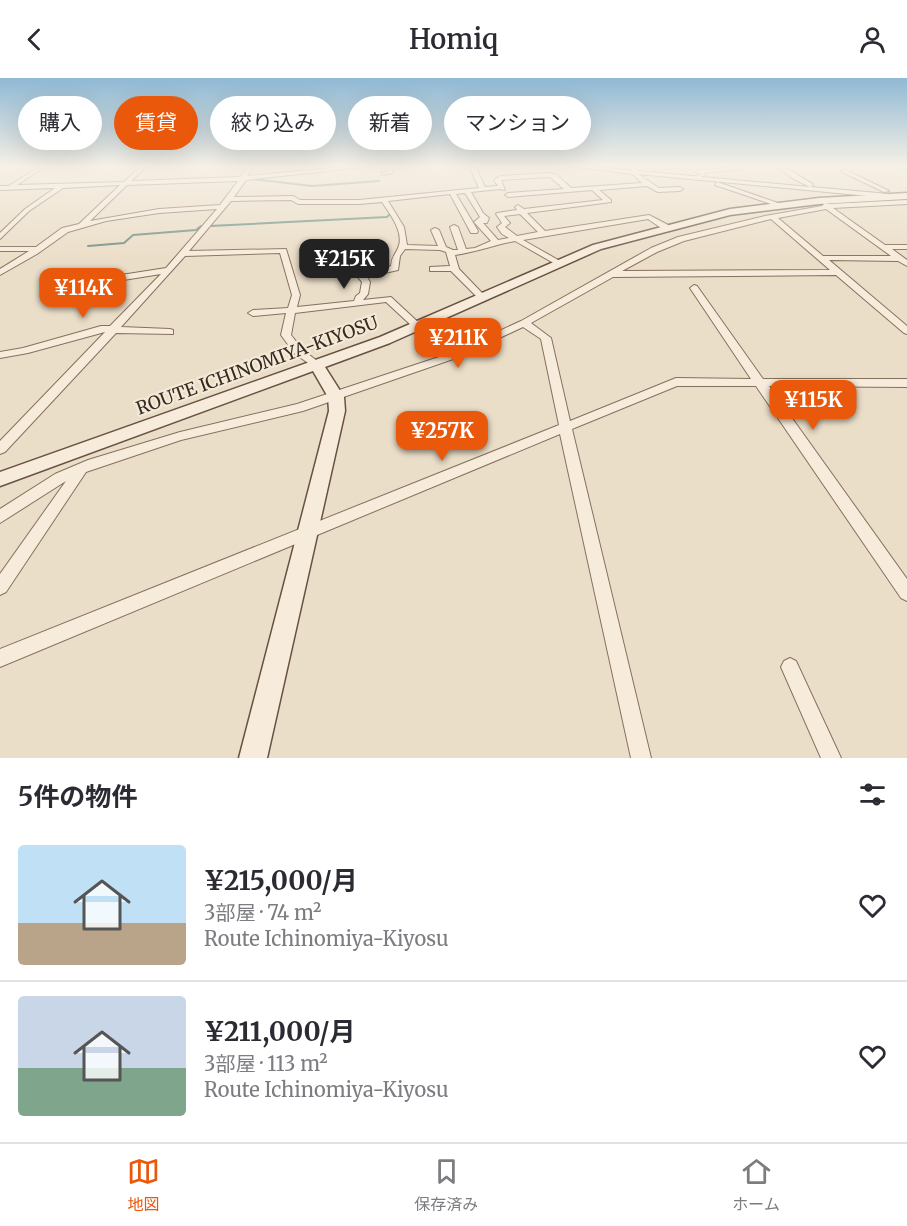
<!DOCTYPE html>
<html lang="ja">
<meta charset="utf-8">
<style>
:root{--surface:#fff;--page:#f7f7f7;--text:#2b2b33;--muted:#7c7c81;--line:#e1e1e2;--accent:#ea580c}
body{margin:0;font-family:Merriweather,"Noto Sans JP",serif;background:var(--page);color:var(--text);height:100vh;display:flex;flex-direction:column;font-size:22px;white-space:nowrap}
*{box-sizing:border-box;margin:0}
p{font-size:20px;color:var(--muted)}
.icon{flex:none;width:33px;height:33px;fill:none;stroke:currentColor;stroke-width:2;stroke-linecap:round;stroke-linejoin:round}
.map{position:relative;height:680px;overflow:hidden}
.drawer{display:flex;flex-direction:column;background:var(--surface);flex:1}
.drawer>*{flex:none}
.guide{position:absolute;left:18px;top:18px;width:600px;height:54px;display:flex;gap:12px}
.price{position:absolute;translate:-50% -51px;padding:0 14px;border-radius:12px;background:var(--accent);color:#fff;font-size:20px;line-height:39px;filter:drop-shadow(0 2px 3px #0008)}
.price::after{content:'';position:absolute;left:50%;top:36px;width:18px;height:14px;margin-left:-9px;background:inherit;clip-path:polygon(0 0,100% 0,50% 100%)}
.price.current{background:#222;color:#fff}
ul{padding:0;list-style:none}
li{display:flex;align-items:center;gap:18px;height:150px;padding:0 18px}
li+li{border-top:2px solid var(--line)}
li span{display:grid;place-items:center;flex:none;width:168px;height:120px;border-radius:6px;color:#555}
li>.icon{margin-inline-start:auto}
span .icon{width:72px;height:72px;fill:#fffc;stroke-width:1}
li b{font-size:26px}
h2{display:flex;justify-content:space-between;align-items:center;height:72px;padding:0 18px;font-size:26px}
.chip{padding:0 21px;border-radius:27px;background:var(--surface);box-shadow:0 6px 24px #0002;font-size:21px;line-height:54px}
.chip.current{background:var(--accent);color:#fff}
header{display:flex;justify-content:space-between;align-items:center;height:78px;padding:0 18px;background:var(--surface);font-size:27px;font-weight:600}
.tabs{display:flex;justify-content:space-around;align-items:center;height:84px;border-top:2px solid var(--line);background:var(--surface);font-size:16px;color:var(--muted)}
.tabs a{display:grid;justify-items:center;gap:3px}
.tabs .current{color:var(--accent)}
.map>svg:first-child{display:block}
.lines{fill:none;stroke-linecap:round;stroke-linejoin:round}
.stream{stroke:#708e84;stroke-width:2}
.lane-casing{stroke:#86705e;stroke-width:4.5}
.street-casing{stroke:#86705e;stroke-width:2}
.secondary-casing{stroke:#685141;stroke-width:3}
.lane{stroke:#f7ecdb;stroke-width:3}
.street{fill:#f7ecdb;fill-rule:evenodd}
.secondary{fill:#f7ecdb;fill-rule:evenodd}
.labels{text-anchor:middle;dominant-baseline:central;stroke-width:4.5;stroke-linejoin:round;paint-order:stroke}
.far-street-label{font-size:18px;fill:#382a21;stroke:#f3e9d7}
</style>
<header><svg class="icon" aria-label="back" viewBox="0 0 24 24"><path d="M15 5l-7 7 7 7"/></svg>Homiq<svg class="icon" aria-label="person" viewBox="0 0 24 24"><circle cx="12" cy="8" r="4"/><path d="M4 21q1-7 8-7t8 7"/></svg></header>
<div class="map">
<svg width="907" height="680" viewBox="0 0 907 680">
<rect width="100%" height="100%" fill="#ebdec8"/>
<g class="lines">
<path class="stream" d="M251,101l61,7 67,-5
M210,148l177,-9 4,-4
M88,168l36,-3 9,-8 63,-5 5,-4"/>
<defs>
<path id="lane" d="M627,88l10,5 -3,1
M649,88l10,3 17,-3
M687,88l17,8 -9,4
M700,94l41,-4 -3,-2"/>
<path id="street" d="M40,88h6l-29,19 107,-3 17,-16h6l-16,15 109,-4 8,-11h6l-7,10 108,-10h18l-127,14 -12,17 59,-1 7,4h59l120,-12 -10,-22h6l10,21 13,-1 -4,-6 6,-4 50,-3 7,2 14,13 71,-5 -10,-9 -65,-8h18l225,21 -18,-9 -16,-12c9,-1 27,13 37,18l-2,3 78,7 3,2 -3,2 -251,-24 21,14 21,-1 3,2 -3,2 -22,1 -11,-6 -48,4 12,10v2l-84,11 18,18 104,-16 21,11v4h-6l-16,-11 -125,21 37,21v4h-3l-42,-24c-21,4 -39,11 -60,14l4,14 27,28 -4,3 -3,-1 -28,-28h-21v-4l20,-1 -4,-14 -6,-2 -35,-1 -5,7 -2,14 -31,7 3,5 -2,12 -5,6 28,-3 28,26v4h-6l-27,-25 -91,11 -4,22 12,15 18,14 1,2 -1,2 -4,1 -22,-15 -14,-19 5,-22 -33,3 -5,-3 5,-3 35,-2 4,-13 -12,-42 -95,3 -64,71 49,2 3,1v4l-57,-1 -111,119 -5,2v-13l105,-109 -77,21 -28,5v-6l23,-4 78,-22h9l51,-52 -75,12 -4,-3 1,-2 83,-13 51,-59 -58,4 -53,8 -38,11 -31,22 -37,21v-6l29,-18h-29v-4h36l26,-19 17,-4 41,-39 -57,3 -34,23 -29,28v-6l25,-24 30,-21 -55,2v-4h9zM550,99l14,12 -56,4 -3,2 3,2 84,-7 11,10 -79,9 -6,-4 -3,2 2,3 -20,3 -1,1 6,9 -5,4 5,7 7,4 -11,2 -15,-17h4l2,-5 -6,-5 -12,-21 29,-3 5,1 -4,-10zM238,103l-18,24 -61,4 -69,12 37,-36zM465,115l15,24 -6,5 17,19 -16,7 -9,1 -8,-22 -4,-2 -4,2 8,23h-5l-7,-3 -7,-17 -4,-2 -4,2 7,16 -31,-1 -3,-18 -16,-26 62,-7 21,39h6l1,-2 -22,-37zM291,122l7,4h61l23,-2c8,12 23,31 16,46 -4,9 -6,8 -7,18l-33,8 -1,2 5,6 -2,11 -4,3 -2,5 -57,6 3,-12 -14,-46 -97,2 42,-50zM520,136l18,18 -21,4 -12,-9 5,-4 -6,-7z
M386,88h6l1,7 -11,2v-2l5,-1z
M895,88h12v3z
M842,92h4l43,21 -5,1 -42,-20z
M717,104l67,23 1,1 -5,1 -65,-22z
M907,122v4l-74,4 52,37h22v4h-15l15,11v6l-9,-5 -69,-1 78,66v8l-3,-1 -68,-58 -223,2 -82,46 20,15 19,83 106,-43 75,1 -61,-91 4,-3 3,1 66,93h144v8l-138,-1 138,193v22l-6,-3 -145,-212h-79l-105,43 79,329h-20l-71,-324 -560,233v-18l559,-224 -18,-86 -18,-12 -64,30 -156,54 -122,29 -95,32 -80,120 -6,3v-21l66,-93 -66,42v-14l55,-35 33,-14 92,-28 117,-28 154,-51 70,-32 130,-73 27,-11 87,-21 57,-10 3,-3 4,1zM826,131l65,47h-68l-45,-38zM771,141l59,51 -208,1 35,-19 27,-11z
M790,580l6,3 45,97h-20l-40,-91 3,-6z"/>
<path id="secondary" d="M907,115v6l-88,5 -89,11 -129,34 -211,94 -65,24 19,30 1,14 -78,347h-28l90,-347 -1,-14 -15,-26 -313,115v-14l380,-135 213,-92 137,-36 89,-11z"/>
</defs>
<use href="#lane" class="lane-casing"/>
<use href="#street" class="street-casing"/>
<use href="#secondary" class="secondary-casing"/>
<use href="#lane" class="lane"/>
<use href="#street" class="street"/>
<use href="#secondary" class="secondary"/>
</g>
<linearGradient id="sky" x2="0" y2="1"><stop stop-color="#8fb9d4"/><stop offset="0.48" stop-color="#f6f0e6"/><stop offset="1" stop-color="#f6f0e6" stop-opacity="0"/></linearGradient>
<rect width="907" height="183" fill="url(#sky)"/>
<g class="labels">
<g class="far-street-label">
<text transform="translate(257 287) rotate(-20)">ROUTE ICHINOMIYA-KIYOSU</text>
</g>
</g>
</svg>
<b class="price current" style="left:344px;top:212px">¥215K</b>
<b class="price" style="left:83px;top:241px">¥114K</b>
<b class="price" style="left:458px;top:291px">¥211K</b>
<b class="price" style="left:813px;top:353px">¥115K</b>
<b class="price" style="left:442px;top:384px">¥257K</b>
<div class="guide">
<a class="chip">購入</a>
<a class="chip current">賃貸</a>
<a class="chip">絞り込み</a>
<a class="chip">新着</a>
<a class="chip">マンション</a>
</div>
</div>
<section class="drawer">
<h2>5件の物件<svg class="icon" aria-label="filters" viewBox="0 0 24 24"><path d="M4 7h16M4 17h16"/><circle cx="9" cy="7" r="2"/><circle cx="15" cy="17" r="2"/></svg></h2>
<ul>
<li><span style="background:linear-gradient(#bfe0f5 65%,#b9a48a 0)"><svg class="icon" aria-label="home" viewBox="0 0 24 24"><path d="M3 11l9-7 9 7M6 9v11h12V9"/></svg></span><div><b>¥215,000/月</b><p>3部屋 · 74 m²</p><p>Route Ichinomiya-Kiyosu</p></div><svg class="icon" aria-label="heart" viewBox="0 0 24 24"><path d="M12 20l-8-8c-3-5 5-10 8-4 3-6 11-1 8 4z"/></svg></li>
<li><span style="background:linear-gradient(#c9d6e8 60%,#7fa58c 0)"><svg class="icon" aria-label="home" viewBox="0 0 24 24"><path d="M3 11l9-7 9 7M6 9v11h12V9"/></svg></span><div><b>¥211,000/月</b><p>3部屋 · 113 m²</p><p>Route Ichinomiya-Kiyosu</p></div><svg class="icon" aria-label="heart" viewBox="0 0 24 24"><path d="M12 20l-8-8c-3-5 5-10 8-4 3-6 11-1 8 4z"/></svg></li>
</ul>
</section>
<nav class="tabs">
<a class="current"><svg class="icon" aria-label="map" viewBox="0 0 24 24"><path d="M3 6l6-2 6 2 6-2v14l-6 2-6-2-6 2zM9 4v14M15 6v14"/></svg>地図</a>
<a><svg class="icon" aria-label="saved" viewBox="0 0 24 24"><path d="M7 4h10v16l-5-4-5 4z"/></svg>保存済み</a>
<a><svg class="icon" aria-label="home" viewBox="0 0 24 24"><path d="M3 11l9-7 9 7M6 9v11h12V9"/></svg>ホーム</a>
</nav>
